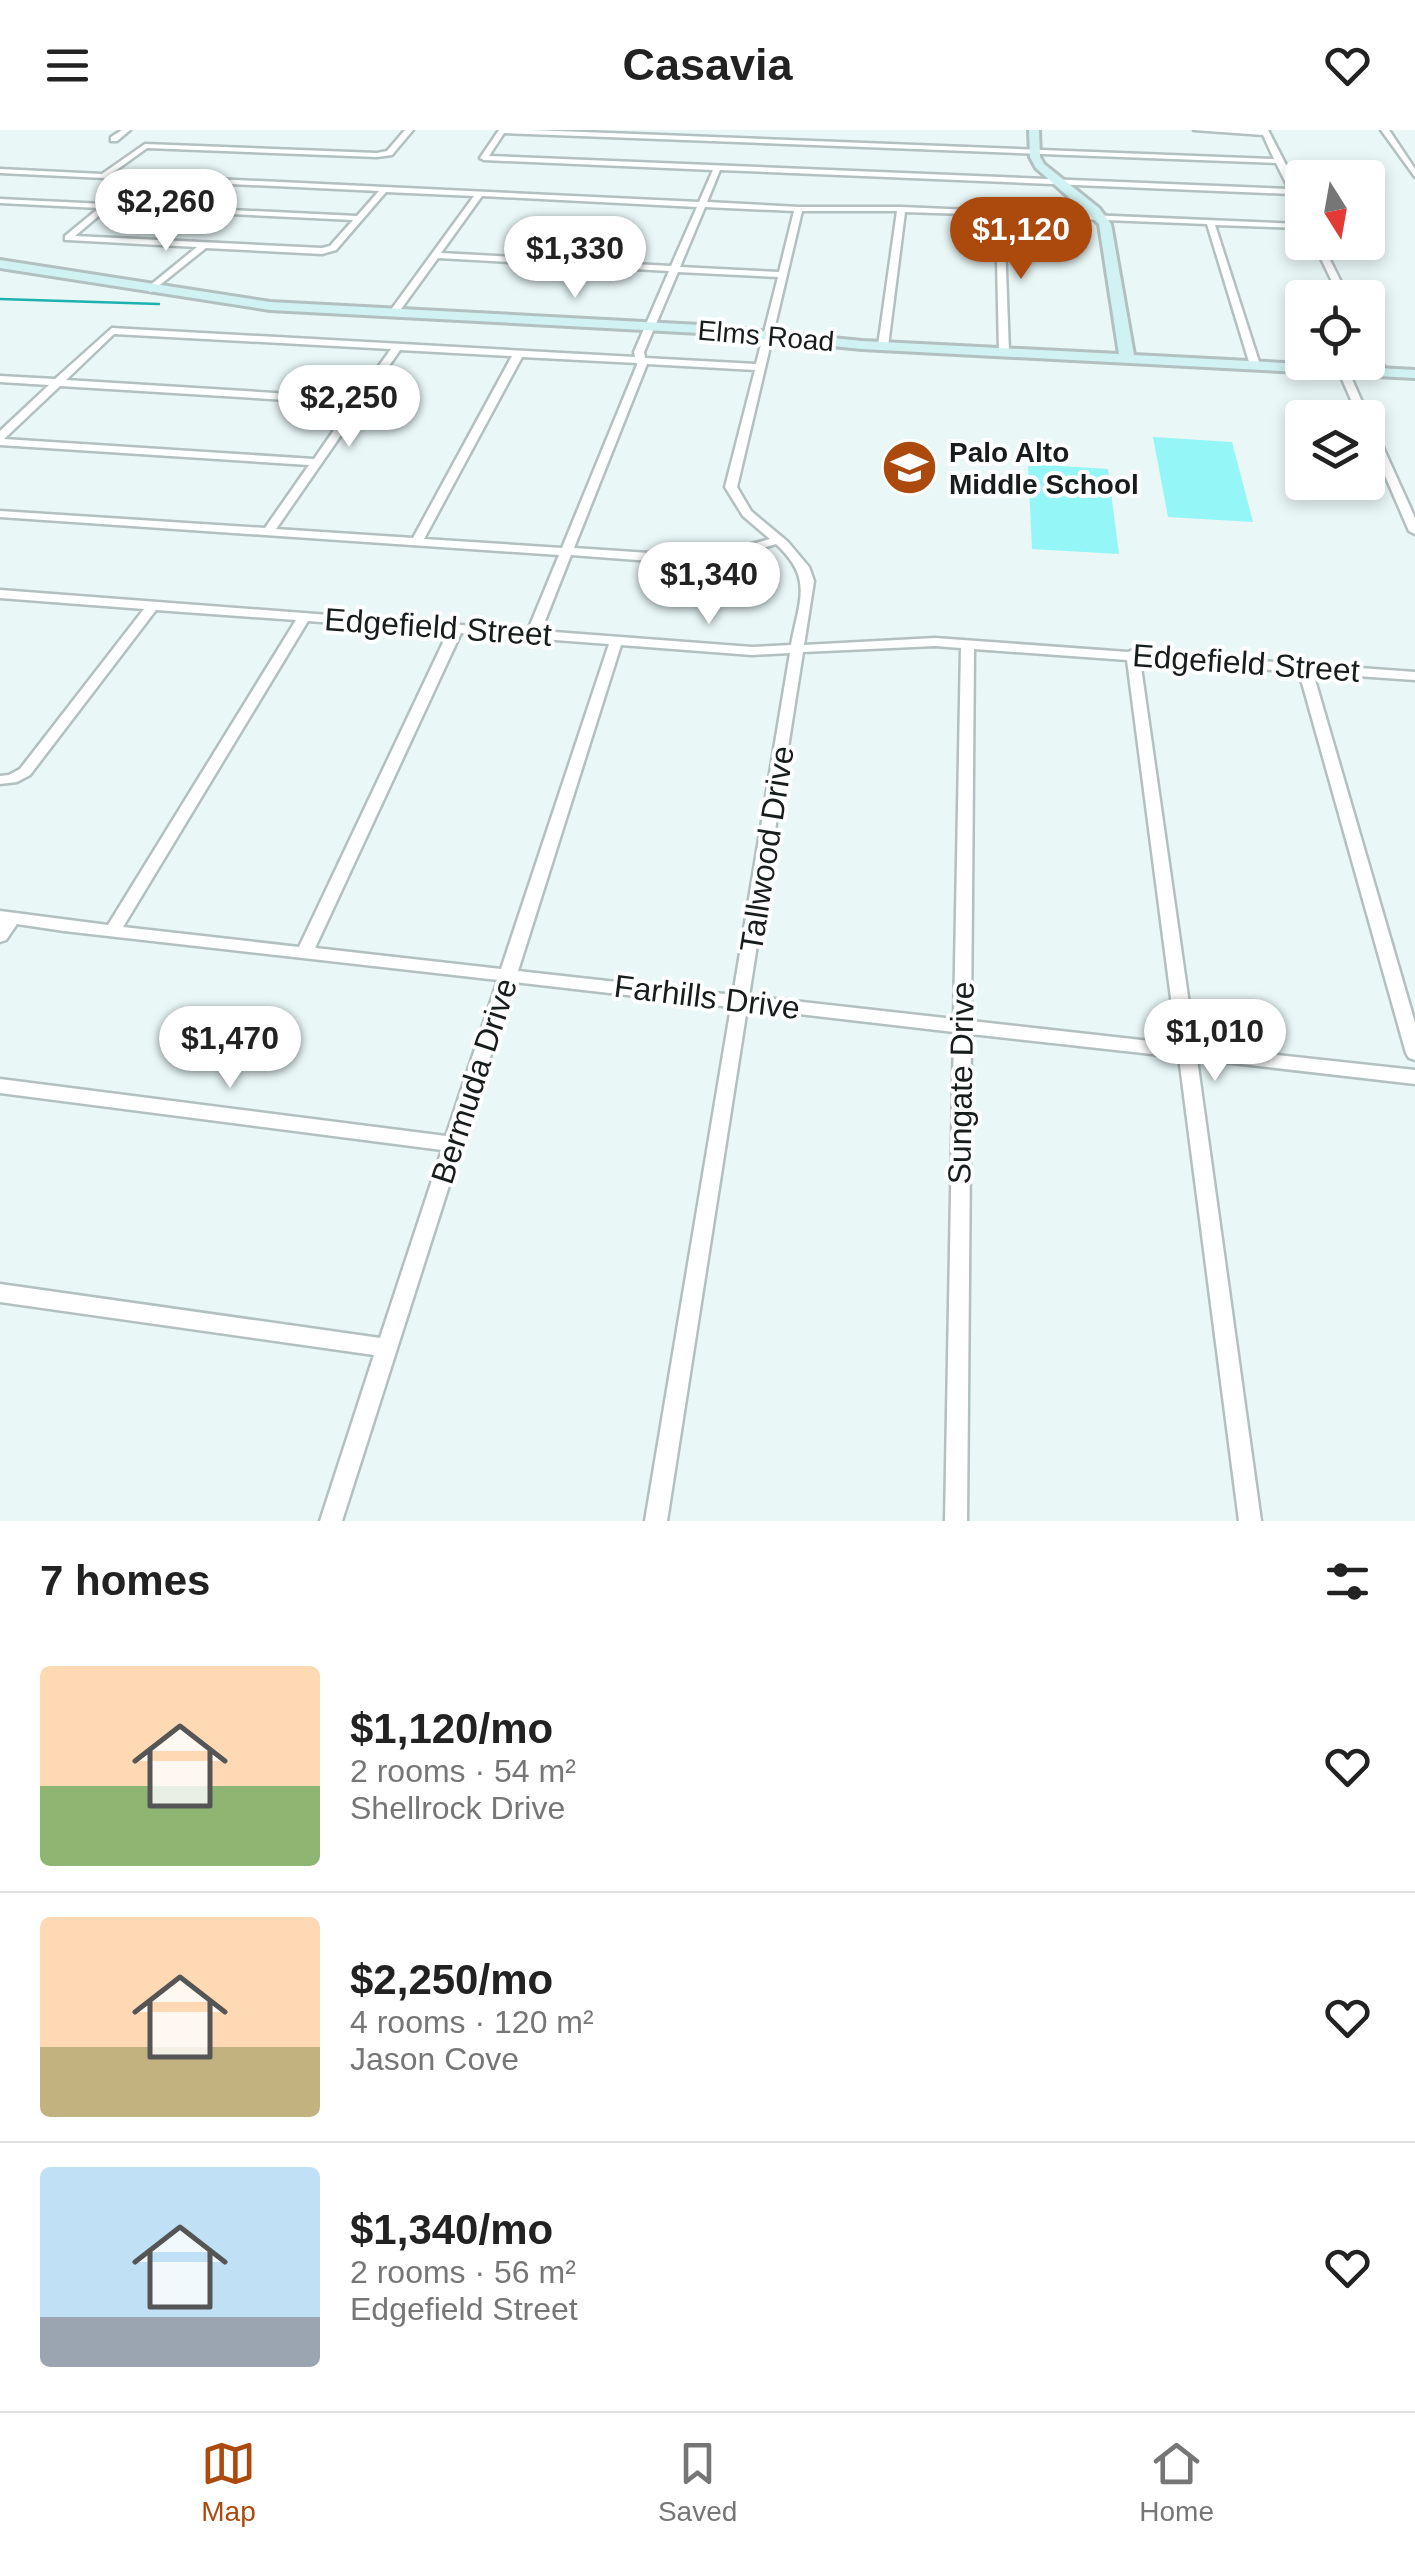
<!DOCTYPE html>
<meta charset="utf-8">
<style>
:root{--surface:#fff;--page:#f2f2f2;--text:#222;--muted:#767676;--line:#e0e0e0;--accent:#ac4a0d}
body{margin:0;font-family:Arial,sans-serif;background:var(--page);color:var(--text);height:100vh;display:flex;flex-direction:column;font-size:38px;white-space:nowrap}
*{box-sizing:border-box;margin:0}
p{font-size:32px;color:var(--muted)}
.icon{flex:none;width:55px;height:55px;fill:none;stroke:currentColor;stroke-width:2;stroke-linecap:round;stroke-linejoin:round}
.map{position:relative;height:1391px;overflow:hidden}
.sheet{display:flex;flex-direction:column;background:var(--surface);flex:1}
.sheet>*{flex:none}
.needle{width:65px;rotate:169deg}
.controls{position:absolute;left:1285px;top:30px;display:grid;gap:20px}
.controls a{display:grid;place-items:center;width:100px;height:100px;border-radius:10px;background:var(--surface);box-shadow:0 5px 15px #0003;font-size:50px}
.price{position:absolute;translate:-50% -85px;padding:0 22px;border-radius:35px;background:#fff;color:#222;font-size:32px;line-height:65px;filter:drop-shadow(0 2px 5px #0008)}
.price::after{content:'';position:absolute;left:50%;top:60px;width:30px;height:22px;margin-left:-15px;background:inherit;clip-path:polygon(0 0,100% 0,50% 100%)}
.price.current{background:var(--accent);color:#fff}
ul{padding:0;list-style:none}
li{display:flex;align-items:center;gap:30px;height:250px;padding:0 40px}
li+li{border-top:2px solid var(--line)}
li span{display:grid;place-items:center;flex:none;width:280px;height:200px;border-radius:10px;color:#555}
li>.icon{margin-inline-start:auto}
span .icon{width:120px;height:120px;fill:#fffc;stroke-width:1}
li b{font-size:42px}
h2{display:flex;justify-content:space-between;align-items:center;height:120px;padding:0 40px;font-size:42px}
header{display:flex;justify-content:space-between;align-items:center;height:130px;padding:0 40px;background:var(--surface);font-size:45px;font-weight:700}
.menu{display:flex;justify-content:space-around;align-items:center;height:140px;border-top:2px solid var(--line);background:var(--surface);font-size:28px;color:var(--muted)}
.menu a{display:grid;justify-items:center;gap:5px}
.menu .current{color:var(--accent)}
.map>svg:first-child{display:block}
.green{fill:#94f6f6}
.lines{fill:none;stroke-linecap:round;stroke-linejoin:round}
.stream{stroke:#1eb1b2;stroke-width:2.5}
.street-casing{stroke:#b2c0bf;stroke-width:5}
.secondary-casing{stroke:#b2c0bf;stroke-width:6}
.street{fill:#fff;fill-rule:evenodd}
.secondary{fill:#d0f2f2;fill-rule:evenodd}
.labels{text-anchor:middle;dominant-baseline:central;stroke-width:8;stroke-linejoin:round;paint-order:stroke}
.far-street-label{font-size:28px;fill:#171c1c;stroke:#fff}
.far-poi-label{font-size:28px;font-weight:bold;fill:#171c1c;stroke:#fff;text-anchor:start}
.street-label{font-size:32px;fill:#171c1c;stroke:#fff}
</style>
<header><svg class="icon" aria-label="menu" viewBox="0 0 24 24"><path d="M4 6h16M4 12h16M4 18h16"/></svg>Casavia<svg class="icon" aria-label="heart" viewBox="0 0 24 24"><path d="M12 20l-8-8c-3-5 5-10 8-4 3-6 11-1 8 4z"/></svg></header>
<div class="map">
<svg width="1415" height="1391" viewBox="0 0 1415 1391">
<rect width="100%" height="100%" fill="#e9f7f7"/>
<path class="green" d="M1153,307l79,5 21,80 -85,-5z
M1028,334l80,5 11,85 -87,-5z"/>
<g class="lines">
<path class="stream" d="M0,169l159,5"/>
<defs>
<path id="street" d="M122,0h8l-13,11h-6v-4z
M405,0h8l-21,25 -15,2 -230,-9 -36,26 588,28 14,-32 -229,-10 -4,-2 19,-28h32l743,29 -11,-24 -69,-5h74l32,62 2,19 -4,-2 -7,-15 -571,-24 -13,32 92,5h102l401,17v4l-87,-3 45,140 -5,3 -5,-3 -43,-141 -203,-8 5,136 -5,3 -5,-3 -3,-137 -91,-3 -17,134 -5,3 -5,-3 19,-135h-95l-65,276 14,24 37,31 21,25 5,14 -10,64 131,-7 193,14 5,-2 5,2 277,20v8l-102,-7 102,350v37l-6,-2 -3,-5 -107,-381 -159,-12 55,386 220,24v14l-218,-25 64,462h-22l-60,-464 -208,-23 -4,487h-22l9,-489 -207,-24 -80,513h-22l86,-514 -217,-25 -172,539h-22l54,-166 -374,-53v-18l380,54 62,-188 -442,-57v-14l446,57 52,-156 -434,-49 -47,-7 -11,16 -6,2v-31l108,14 188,-305 -140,-10 -126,165 -13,7 -17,2v-8l9,-1 11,-6 124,-160 -144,-11v-8l528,40 31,-75 -559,-38v-6l265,17 44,-63 -309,-20v-14l49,-46 -49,-3v-6l55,3 57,-51 523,29 -1,-5 35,-81 -231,-13 -42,58h-6l-2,-2 86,-118 -88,-4 -50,58 -14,4 -116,-6 -55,44 -3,-1v-4l49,-40 -129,-7h-3v-4l34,-28 -99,-5v-4l357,17 22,-25 -379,-18v-4l102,5 43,-30 232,9 10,-2zM504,3l772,30 13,26 -800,-33zM482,66l215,11 -26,59 -112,-6 13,-22 -4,-2h-3l-14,23 -110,-6zM705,77l89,4 -15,61 -99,-5zM108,78l245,12 -23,26 -8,2 -247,-12zM678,142l100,5 -22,87 -111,-6 -1,-6zM114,204l277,15 -35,49 -290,-18zM400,220l112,6 -99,182 -137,-9zM522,227l115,6v2l-75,183 -138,-9zM647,234l108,6 -30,117 18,29 27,23 -44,12 -62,3 -90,-6zM60,256l292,18 -38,55 -310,-20zM776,414c38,35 23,56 15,101l-39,2 -211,-16 30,-76 93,7 63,-3zM308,491l140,11 -149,315 -176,-20zM461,503l148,11 -108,325 -186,-21zM621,515l131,10 38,-2 -57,342 -215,-24zM935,516l26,2 -7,371 -205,-23 54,-344zM974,519l153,11 50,384 -206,-23z
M1381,0h8l26,39v8z
M1313,112h8l28,56h-9z
M1368,211l5,3 14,28 -2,2 -8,-2 -9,-19z
M1343,237l5,3 21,48 -1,2v-2h-9l-21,-48z
M1368,292l5,3 42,93v16l-6,-3 -41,-95z"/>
<path id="secondary" d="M1029,0h10l1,27 4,7 55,44 12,16 23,131 281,15v8l-553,-29 -162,-16 -430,-23 -270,-42v-8l270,42 430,23 162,16 257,13 -20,-130 -63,-56 -6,-11z"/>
</defs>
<use href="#street" class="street-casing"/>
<use href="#secondary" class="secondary-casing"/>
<use href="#street" class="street"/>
<use href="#secondary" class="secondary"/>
</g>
<defs>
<symbol id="school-disc" viewBox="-11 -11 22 22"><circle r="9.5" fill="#ac4a0d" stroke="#fff"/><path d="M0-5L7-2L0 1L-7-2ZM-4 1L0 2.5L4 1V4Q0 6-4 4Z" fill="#fff"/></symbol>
</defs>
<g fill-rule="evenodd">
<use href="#school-disc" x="878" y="306" width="63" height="63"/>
</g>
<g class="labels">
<g class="far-street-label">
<text transform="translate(766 206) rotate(5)">Elms Road</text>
</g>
<g class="far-poi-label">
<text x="949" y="322">Palo Alto<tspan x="949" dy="32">Middle School</tspan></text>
</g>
<g class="street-label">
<text transform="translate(438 497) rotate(4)">Edgefield Street</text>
<text transform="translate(1246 533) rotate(4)">Edgefield Street</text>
<text transform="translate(767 719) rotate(-81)">Tallwood Drive</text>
<text transform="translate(707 867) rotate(7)">Farhills Drive</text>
<text transform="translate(474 951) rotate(-72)">Bermuda Drive</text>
<text transform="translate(961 953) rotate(-89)">Sungate Drive</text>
</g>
</g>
</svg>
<div class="controls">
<a><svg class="needle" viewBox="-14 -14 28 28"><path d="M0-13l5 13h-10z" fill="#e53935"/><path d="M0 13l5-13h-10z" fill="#767676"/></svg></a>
<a><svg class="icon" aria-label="locate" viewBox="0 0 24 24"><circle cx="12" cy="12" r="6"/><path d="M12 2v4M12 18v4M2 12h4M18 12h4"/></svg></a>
<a><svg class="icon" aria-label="layers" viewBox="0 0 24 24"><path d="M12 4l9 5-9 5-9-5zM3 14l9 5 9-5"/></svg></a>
</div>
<b class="price" style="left:166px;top:124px">$2,260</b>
<b class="price current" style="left:1021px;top:152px">$1,120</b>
<b class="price" style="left:575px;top:171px">$1,330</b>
<b class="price" style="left:349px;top:320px">$2,250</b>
<b class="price" style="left:709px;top:497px">$1,340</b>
<b class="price" style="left:1215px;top:954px">$1,010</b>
<b class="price" style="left:230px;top:961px">$1,470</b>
</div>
<section class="sheet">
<h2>7 homes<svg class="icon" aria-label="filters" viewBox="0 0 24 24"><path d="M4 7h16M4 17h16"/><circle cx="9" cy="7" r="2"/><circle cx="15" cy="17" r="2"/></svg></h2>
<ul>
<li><span style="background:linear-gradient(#ffd9b3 60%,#8fb573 0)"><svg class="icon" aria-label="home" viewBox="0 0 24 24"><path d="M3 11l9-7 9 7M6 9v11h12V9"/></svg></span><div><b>$1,120/mo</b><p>2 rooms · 54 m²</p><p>Shellrock Drive</p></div><svg class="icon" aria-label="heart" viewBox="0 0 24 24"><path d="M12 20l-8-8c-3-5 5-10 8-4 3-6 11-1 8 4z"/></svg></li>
<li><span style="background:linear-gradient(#ffd9b3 65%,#c2b280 0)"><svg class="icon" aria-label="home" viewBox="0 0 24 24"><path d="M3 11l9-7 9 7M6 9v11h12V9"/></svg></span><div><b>$2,250/mo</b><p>4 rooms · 120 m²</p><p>Jason Cove</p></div><svg class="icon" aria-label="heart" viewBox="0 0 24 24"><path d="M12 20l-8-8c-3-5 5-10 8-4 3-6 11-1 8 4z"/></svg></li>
<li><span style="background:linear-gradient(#bfe0f5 75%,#9aa5b1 0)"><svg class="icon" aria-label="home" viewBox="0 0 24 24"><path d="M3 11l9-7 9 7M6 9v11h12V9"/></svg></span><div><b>$1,340/mo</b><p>2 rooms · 56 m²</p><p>Edgefield Street</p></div><svg class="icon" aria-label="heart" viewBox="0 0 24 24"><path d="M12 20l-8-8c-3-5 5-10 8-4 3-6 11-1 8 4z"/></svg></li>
</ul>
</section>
<nav class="menu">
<a class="current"><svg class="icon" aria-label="map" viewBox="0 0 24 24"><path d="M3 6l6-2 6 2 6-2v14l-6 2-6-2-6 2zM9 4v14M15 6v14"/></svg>Map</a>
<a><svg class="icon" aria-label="saved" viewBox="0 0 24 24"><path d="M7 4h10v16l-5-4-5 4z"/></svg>Saved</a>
<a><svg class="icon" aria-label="home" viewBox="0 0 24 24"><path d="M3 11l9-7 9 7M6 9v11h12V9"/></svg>Home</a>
</nav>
